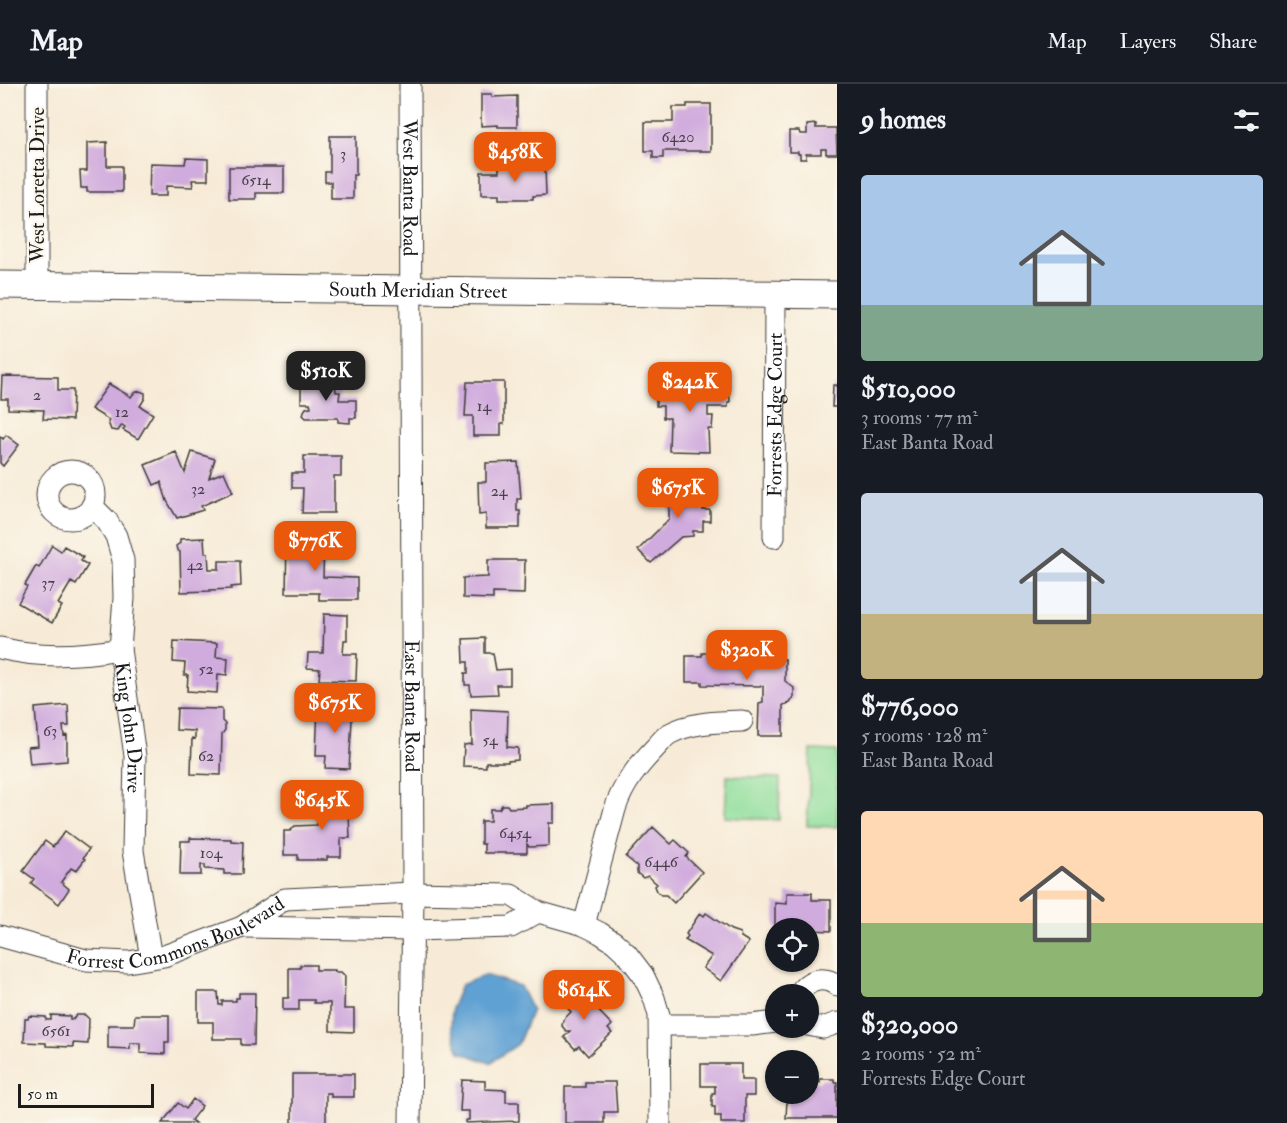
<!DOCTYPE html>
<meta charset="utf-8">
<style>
:root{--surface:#171b24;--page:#20242c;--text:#f1f3f6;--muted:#9ea1a6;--line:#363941;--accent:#ea580c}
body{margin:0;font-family:"IM FELL Double Pica",serif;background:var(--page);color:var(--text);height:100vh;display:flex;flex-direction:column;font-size:22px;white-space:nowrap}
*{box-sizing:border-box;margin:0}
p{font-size:20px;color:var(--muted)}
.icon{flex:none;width:33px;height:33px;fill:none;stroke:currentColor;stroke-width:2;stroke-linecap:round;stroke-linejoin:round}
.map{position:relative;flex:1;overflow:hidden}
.side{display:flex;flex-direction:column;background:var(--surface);width:450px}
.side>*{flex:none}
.tools{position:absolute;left:765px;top:834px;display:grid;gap:12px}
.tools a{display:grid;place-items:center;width:54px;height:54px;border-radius:50%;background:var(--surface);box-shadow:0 2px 4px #0004;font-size:30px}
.scale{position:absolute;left:18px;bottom:15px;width:136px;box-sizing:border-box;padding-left:6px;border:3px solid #1c1c1c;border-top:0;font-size:16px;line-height:21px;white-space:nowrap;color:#1c1c1c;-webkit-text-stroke:4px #fbf7ec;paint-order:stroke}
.price{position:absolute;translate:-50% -51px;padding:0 14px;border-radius:12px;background:var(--accent);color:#fff;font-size:20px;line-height:39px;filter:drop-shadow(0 2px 3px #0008)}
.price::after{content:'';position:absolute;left:50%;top:36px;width:18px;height:14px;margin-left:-9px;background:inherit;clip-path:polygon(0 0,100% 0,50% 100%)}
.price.current{background:#222;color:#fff}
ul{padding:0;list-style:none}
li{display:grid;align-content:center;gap:12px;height:318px;padding:0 24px}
li span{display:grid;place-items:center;height:186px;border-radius:6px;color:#555}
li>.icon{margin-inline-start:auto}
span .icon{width:108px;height:108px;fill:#fffc;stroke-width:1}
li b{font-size:26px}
h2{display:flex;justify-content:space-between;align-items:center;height:72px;padding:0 24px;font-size:26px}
header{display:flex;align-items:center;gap:36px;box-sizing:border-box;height:84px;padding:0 30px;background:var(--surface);border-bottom:2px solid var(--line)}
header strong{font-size:28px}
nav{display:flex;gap:33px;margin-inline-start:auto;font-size:21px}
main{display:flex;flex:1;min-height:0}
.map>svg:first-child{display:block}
.green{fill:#90de9b;stroke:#567d5c;stroke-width:1.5}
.water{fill:#60a1d3;stroke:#3e5e78;stroke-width:1.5}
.building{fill:#d0abdd}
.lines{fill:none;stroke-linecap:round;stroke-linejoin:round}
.minor-casing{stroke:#3d3b38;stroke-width:23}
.major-casing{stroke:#3d3b38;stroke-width:29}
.minor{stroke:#fff;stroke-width:21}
.major{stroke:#fff;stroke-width:27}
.labels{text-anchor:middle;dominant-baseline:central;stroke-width:4.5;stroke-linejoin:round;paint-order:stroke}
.number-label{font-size:16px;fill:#49404c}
.street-label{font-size:20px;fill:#1c1c1c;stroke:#fbf7ec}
</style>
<header>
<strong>Map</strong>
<nav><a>Map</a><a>Layers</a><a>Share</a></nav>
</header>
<main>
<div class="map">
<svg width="837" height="1039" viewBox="0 0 837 1039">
<rect width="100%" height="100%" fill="#fbf7ec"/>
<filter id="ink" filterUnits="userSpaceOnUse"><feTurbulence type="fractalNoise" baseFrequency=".0167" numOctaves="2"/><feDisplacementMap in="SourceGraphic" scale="12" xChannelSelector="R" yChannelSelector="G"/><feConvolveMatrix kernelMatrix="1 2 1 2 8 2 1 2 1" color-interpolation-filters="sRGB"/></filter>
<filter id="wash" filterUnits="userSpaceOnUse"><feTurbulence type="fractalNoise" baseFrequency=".008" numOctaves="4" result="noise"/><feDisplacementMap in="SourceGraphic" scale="24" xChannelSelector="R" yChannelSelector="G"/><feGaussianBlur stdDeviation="1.35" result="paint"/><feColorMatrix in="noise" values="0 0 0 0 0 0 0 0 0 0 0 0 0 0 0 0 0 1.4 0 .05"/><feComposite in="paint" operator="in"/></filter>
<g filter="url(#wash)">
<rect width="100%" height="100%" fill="#f7ebd7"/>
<path class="green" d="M811,666l26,1v76l-30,-1z
M727,692l53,2 -1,42 -54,-3z"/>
<path class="water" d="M485,891l35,11 12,24 -14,34 -28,19 -30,-11 -9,-24 1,-21 9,-22z"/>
<g id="blocks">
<path class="building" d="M481,10h11v3l25,-1v31h-19v-2l-17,1z
M687,20h24v47h-48v7h-10v-7h-8v-29h28v-15h14z
M816,40v4h20l1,26h-11v-5h-5v5h-15v5h-6v-5h-2v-2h-9v-21h10l1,3h7v-9z
M330,52h26v39h-3v24h-22v-17h-6v-10h5z
M107,58v24h15v26h-35v-4h-6l-1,-17h7v-28z
M186,74l22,1v21h-16l1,7 -27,-1v10h-17l1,-33 35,1z
M229,83h55v26h-28v6h-27z
M499,83h46l1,28 -13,1v3h-34v-4h-18v-23h18z
M2,292l56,1v13h15l-1,30 -29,-1 1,-9 -36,-1v-10h-7z
M301,298h34l1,10h4l-1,8h17v18h-6v5l-12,-1v-4h-32l-3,-3 1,-4 2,-3 5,-1 -1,-4h-9z
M467,298h37v42h-3v12h-28v-20h-8z
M656,299l73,2 1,17h-2v5h-20v9h5l-1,13h-4l1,23 -40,-1 1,-33h-7v-12h-7z
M109,300l22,13 3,-4 6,-2 5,2v5l-5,8 13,8 -15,25 -15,-9 2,-3 -3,-2 -4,6 -7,-1 -3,-8 1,-2 -18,-11z
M833,301h4v22h-5z
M6,351l13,10 -16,21 -3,-3v-27l3,3z
M176,368l9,21 7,-21 23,7 -6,19 15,-6 9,20 -32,14 2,4 -26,8 -10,-17 -6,-19 -7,3 -9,-20z
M304,372h37v20h-7v37h-32l1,-25h-11v-15h12z
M518,378l3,37h-4v12h3v17h-34v-14l-7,1 -1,-33h8v-19z
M669,396h22v8h12v22h7v11h-7v10h-10v5l-12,1 -30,26 -13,-13 31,-31z
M204,454l1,15h3l1,16h10v-8h21l1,25 -10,1v2l-21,1v1l-29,1 -1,-40 -3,-2 -1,-4 4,-3v-4z
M287,454l37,1 -1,38 34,1v22h-38v-7h-33z
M52,461l9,6 3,-5 19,11 -2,4 7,4 -12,20 -5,-3 -13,22 4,2 -10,17 -34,-20 9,-16 -2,-2 11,-19 3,2z
M488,476h37l-1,34 -31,-1v6l-30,-1v-20l25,-1z
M324,530l23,1v25h-3l-1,14h14l-1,27 -37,-1 1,-11 -13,-1 1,-15h15z
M485,554v15h8l3,17 14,-1v16h-13l1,9 -27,1 -1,-10h-5v-12h3v-11h-4l-1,-23z
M174,557l43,2 -1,14 12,1 -1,17 -9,-1 -1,19 -30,-2 1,-16h-4l1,-12 -12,-1z
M725,563h17v6h23v6h20v22l9,7v9l-4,6 -7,2v31h-25l1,-33 4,-1v-16l-61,-1v-3h-16v-26h16v-3h23z
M327,617l26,3 -4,65 -24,-1 1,-12h-10l2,-52 8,1z
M68,621l1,21h-6l1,10 3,-1v26l-37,3 -2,-17 10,-1 -3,-38z
M177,624l45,1v12l3,3v6l-3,4 -1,41 -30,-1 1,-36 3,1v-8l-19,-1z
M471,625l37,2 -1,36 11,1v12l-10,1v1h-22v5l-23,-1 1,-21 8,-1z
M322,706h26l2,48h-9v19h-14v3h-29v-5h-14v-24h6l5,-5 22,-1 1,-6 5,-5h6l-1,-11 -6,1z
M554,720v19h-5v23l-20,1 -2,-3v9h-43v-9h-3v-23h9v-12h9l3,-4h5l2,3 17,-1v-2z
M653,743l18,17 4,-4 14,13 -3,4 16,15 -28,31 -8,-8h-5l-4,-4 -2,-5 2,-2 -9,-8 -5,2 -6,-5v-7l-11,-9z
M65,747l24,18 -6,9 2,1 -9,12 -5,-3 -10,14 8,7 -10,15 -28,-21 3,-4 -11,-8 22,-30 8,6z
M190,754l41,1v2l12,1 -1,32h-18v-4l-19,-1v-4h-4v10h-21l1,-34h9z
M787,809h25v7h19v31l-19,-1v-2h-37v-25l12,1z
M700,829l4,3 2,-3 25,17 9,3 1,4 8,5 -28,39 -18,-13 9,-12 -27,-16 3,-4 -2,-2z
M300,881h16v5h19v2h6l4,4 -1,33h10v23l-24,-1v-28h-16v-3h-15v10h-16v-12h6v-30h11z
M581,898l14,14 -9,9 2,2 4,-3 20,21 -4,4 4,4 -24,23 -9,-10 -4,3 -11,-12 6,-6h-4l-4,-5 1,-6 8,-8 -10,-11z
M198,908h20l1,13h3v-4h14v-3h3v-5h16l-1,52h-13v-6h-28v-17h-15z
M51,931l19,1v3h3l4,-4h8l4,4 -1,25 -15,-1v4l-27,-1v-3l-22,-1 1,-23h3l1,-3 17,1v3h5z
M135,931h34v27h-4v12l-25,-1v-10h-10v6l-22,-1v-23h26z
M701,980h40v16h13v16h-9v27h-24v-7h-6v-9h-3v-14h3v-7h-14z
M292,990h62v23h-23v-4h-5v30h-34z
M820,995h14v3h3v36h-51l1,-18 -8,-1v-5h29v-12h12z
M462,996l23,1v8l21,1v12h13v19l-53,2v-3h3v-9h-9z
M585,998h30l2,30h-13v11h-39v-36h20z
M193,1015l9,7 -11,14 4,3h-33l16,-20 8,6z"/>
</g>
</g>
<g filter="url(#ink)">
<use href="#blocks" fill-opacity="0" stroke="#3d3b38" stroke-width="1.5"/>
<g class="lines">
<defs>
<g id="minor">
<path d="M37,0v202"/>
<path id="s1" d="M410,0l3,809 -3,230"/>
<circle cx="71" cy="411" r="24"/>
<path id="s2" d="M92,422l15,15 9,15 7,24 1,38 -4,51 15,107 -2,95 18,107"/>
<path id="s3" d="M774,453l1,-243"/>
<path d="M0,564c40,10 79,8 120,1"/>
<path d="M584,841l31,-116c8,-25 23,-43 41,-62 4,-4 8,-10 13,-13 21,-12 49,-12 73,-13"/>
<path d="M242,843l171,3 98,-3 27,-15"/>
<path id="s4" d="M0,852l86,24 42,2 36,-6 78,-29 43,-28 128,-6 98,2 27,17 46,13 16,8 14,9 13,12 16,21 11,23 5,17 1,108"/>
<path d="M799,910c8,-14 24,-19 38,-9"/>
<path d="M661,941h91l24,-3"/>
<path d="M808,941l15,3 14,-5"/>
</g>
<g id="major">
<path id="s5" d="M0,201l837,10"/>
</g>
</defs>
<use href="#minor" class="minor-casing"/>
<use href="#major" class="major-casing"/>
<use href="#minor" class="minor"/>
<use href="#major" class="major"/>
</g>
</g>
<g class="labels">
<g class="number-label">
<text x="678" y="53">6420</text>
<text x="343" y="70">3</text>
<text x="256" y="96">6514</text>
<text x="37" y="311">2</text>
<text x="484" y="322">14</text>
<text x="122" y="328">12</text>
<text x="198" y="405">32</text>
<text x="499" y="407">24</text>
<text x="195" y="481">42</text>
<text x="48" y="499">37</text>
<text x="206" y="585">52</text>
<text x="50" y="647">63</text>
<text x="490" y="656">54</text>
<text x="206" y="672">62</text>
<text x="515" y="749">6454</text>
<text x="211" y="769">104</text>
<text x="661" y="778">6446</text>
<text x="56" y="947">6561</text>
</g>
<g class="street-label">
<text transform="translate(37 101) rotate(-90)">West Loretta Drive</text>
<text stroke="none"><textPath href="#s1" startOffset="104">West Banta Road</textPath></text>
<text stroke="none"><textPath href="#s5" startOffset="418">South Meridian Street</textPath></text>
<text stroke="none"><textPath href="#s3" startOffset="122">Forrests Edge Court</textPath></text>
<text stroke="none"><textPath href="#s1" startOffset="622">East Banta Road</textPath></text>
<text stroke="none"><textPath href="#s2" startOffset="232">King John Drive</textPath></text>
<text stroke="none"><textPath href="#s4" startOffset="184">Forrest Commons Boulevard</textPath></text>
</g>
</g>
</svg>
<div class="tools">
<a><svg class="icon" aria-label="locate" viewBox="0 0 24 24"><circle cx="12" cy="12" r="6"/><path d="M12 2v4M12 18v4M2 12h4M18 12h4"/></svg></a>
<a>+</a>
<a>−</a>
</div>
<div class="scale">50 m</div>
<b class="price" style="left:515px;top:99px">$458K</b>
<b class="price current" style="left:326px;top:318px">$510K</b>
<b class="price" style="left:690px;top:329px">$242K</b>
<b class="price" style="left:678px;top:435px">$675K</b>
<b class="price" style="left:315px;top:488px">$776K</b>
<b class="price" style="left:747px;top:597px">$320K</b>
<b class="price" style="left:335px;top:650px">$675K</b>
<b class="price" style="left:322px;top:747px">$645K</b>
<b class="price" style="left:584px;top:937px">$614K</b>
</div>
<section class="side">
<h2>9 homes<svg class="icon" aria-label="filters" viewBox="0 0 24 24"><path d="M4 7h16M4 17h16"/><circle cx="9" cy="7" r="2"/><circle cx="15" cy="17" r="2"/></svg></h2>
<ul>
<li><span style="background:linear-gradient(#a9c7e8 70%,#7fa58c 0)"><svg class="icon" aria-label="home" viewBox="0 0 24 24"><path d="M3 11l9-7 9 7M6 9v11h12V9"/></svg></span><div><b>$510,000</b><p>3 rooms · 77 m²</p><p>East Banta Road</p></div></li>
<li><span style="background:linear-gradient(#c9d6e8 65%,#c2b280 0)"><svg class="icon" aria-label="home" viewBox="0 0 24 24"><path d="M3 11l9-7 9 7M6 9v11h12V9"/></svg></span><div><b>$776,000</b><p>5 rooms · 128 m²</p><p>East Banta Road</p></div></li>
<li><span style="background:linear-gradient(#ffd9b3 60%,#8fb573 0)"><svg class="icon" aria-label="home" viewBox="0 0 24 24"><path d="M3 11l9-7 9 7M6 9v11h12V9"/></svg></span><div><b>$320,000</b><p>2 rooms · 52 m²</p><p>Forrests Edge Court</p></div></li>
</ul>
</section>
</main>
